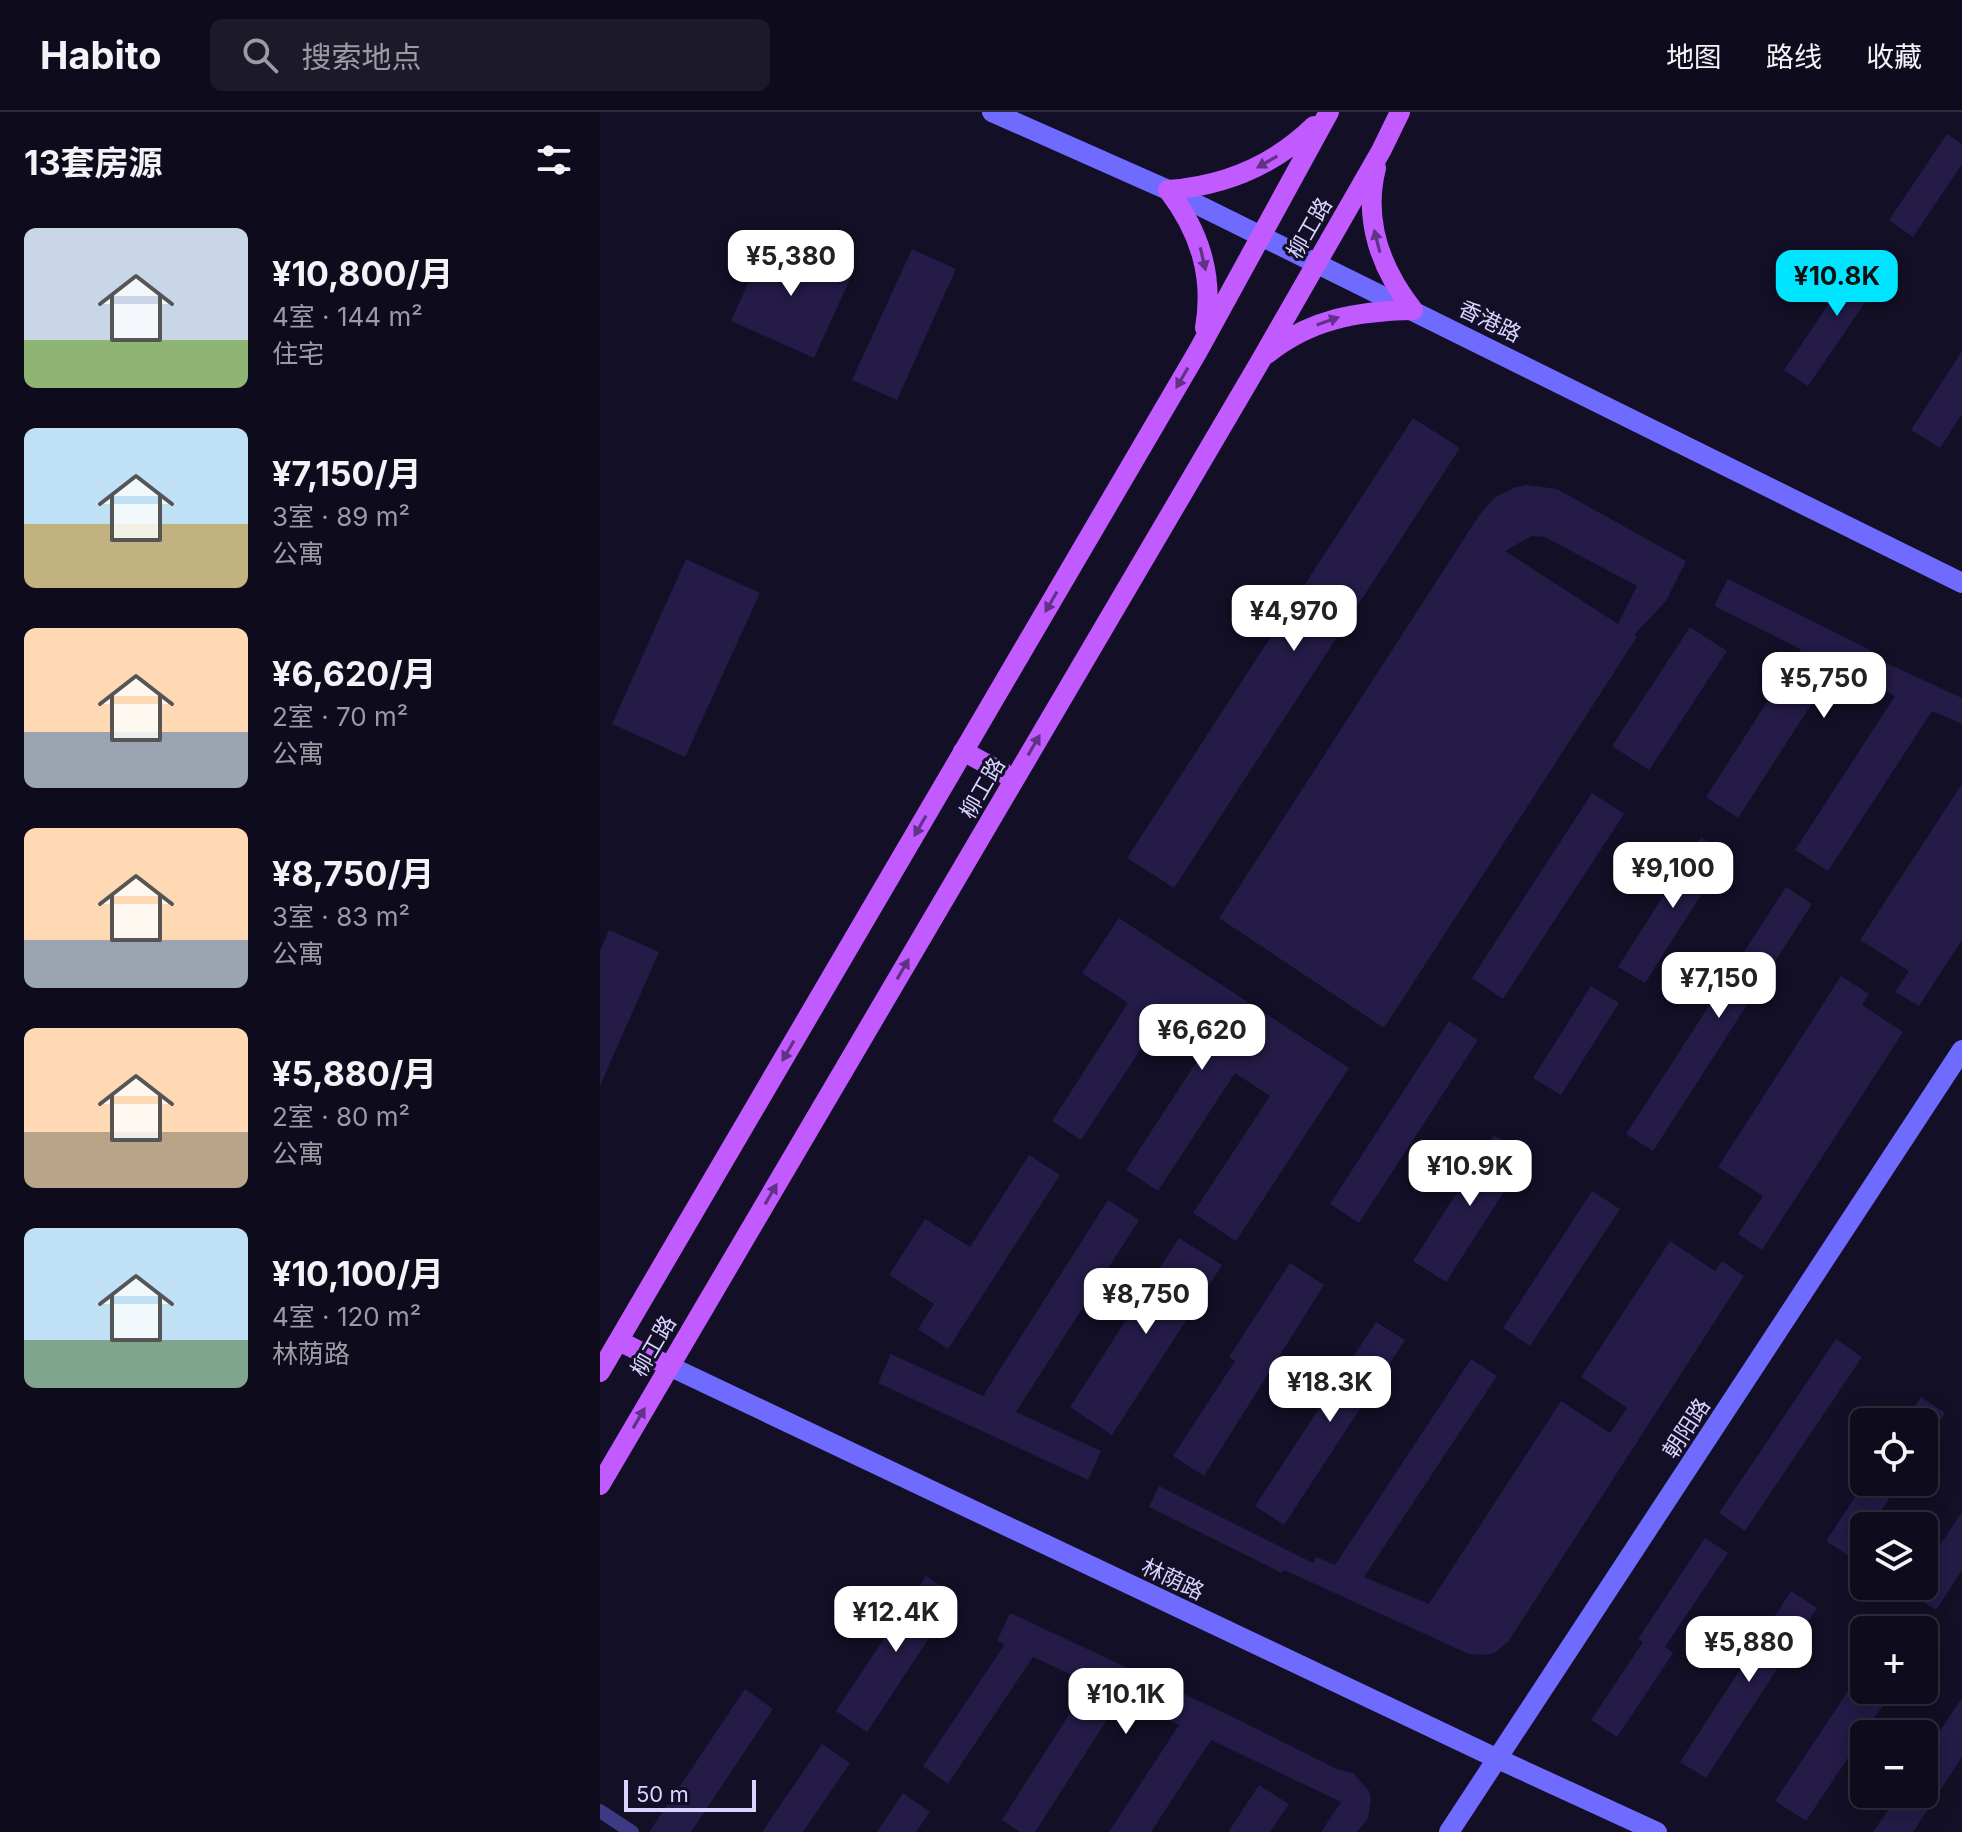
<!DOCTYPE html>
<html lang="zh">
<meta charset="utf-8">
<style>
:root{--surface:#0e0b1c;--page:#1c1929;--text:#f1f3f6;--muted:#9b9ba3;--line:#2e2b3b;--accent:#00e5ff}
body{margin:0;font-family:Inter,"Noto Sans SC",sans-serif;background:var(--page);color:var(--text);height:100vh;display:flex;flex-direction:column;font-size:30px;white-space:nowrap}
*{box-sizing:border-box;margin:0}
p{font-size:26px;color:var(--muted)}
.icon{flex:none;width:44px;height:44px;fill:none;stroke:currentColor;stroke-width:2;stroke-linecap:round;stroke-linejoin:round}
.map{position:relative;flex:1;overflow:hidden}
.sheet{display:flex;flex-direction:column;background:var(--surface);width:600px}
.sheet>*{flex:none}
.controls{position:absolute;left:1250px;top:1296px;display:grid;gap:16px}
.controls a{display:grid;place-items:center;width:88px;height:88px;border-radius:12px;background:var(--surface);box-shadow:0 4px 20px #0003,0 0 0 2px var(--line);font-size:40px}
.scale{position:absolute;left:24px;bottom:20px;width:132px;box-sizing:border-box;padding-left:8px;border:4px solid #d9d4ff;border-top:0;font-size:22px;line-height:28px;white-space:nowrap;color:#d9d4ff;-webkit-text-stroke:6px #130f26;paint-order:stroke}
.price{position:absolute;translate:-50% -68px;padding:0 18px;border-radius:16px;background:#fff;color:#222;font-size:26px;line-height:52px;filter:drop-shadow(0 2px 4px #0008)}
.price::after{content:'';position:absolute;left:50%;top:48px;width:24px;height:18px;margin-left:-12px;background:inherit;clip-path:polygon(0 0,100% 0,50% 100%)}
.price.on{background:var(--accent);color:#111}
ul{padding:0;list-style:none}
li{display:flex;align-items:center;gap:24px;height:200px;padding:0 24px}
li span{display:grid;place-items:center;flex:none;width:224px;height:160px;border-radius:12px;color:#555}
li>.icon{margin-inline-start:auto}
span .icon{width:96px;height:96px;fill:#fffc;stroke-width:1}
li b{font-size:34px}
h2{display:flex;justify-content:space-between;align-items:center;height:96px;padding:0 24px;font-size:34px}
header{display:flex;align-items:center;gap:48px;box-sizing:border-box;height:112px;padding:0 40px;background:var(--surface);border-bottom:2px solid var(--line)}
header strong{font-size:38px}
nav{display:flex;gap:44px;margin-inline-start:auto;font-size:28px}
.search{width:560px;height:72px;background:var(--page);display:flex;align-items:center;gap:20px;box-sizing:border-box;padding:0 28px;border-radius:12px;color:var(--muted);font-size:30px}
main{display:flex;flex:1;min-height:0}
.map>svg:first-child{display:block}
.building{fill:#241b47;fill-rule:evenodd}
.lines{fill:none;stroke-linecap:round;stroke-linejoin:round}
.street{stroke:#3d3a85;stroke-width:14}
.secondary{stroke:#6f6bff;stroke-width:20}
.primary{stroke:#c25bff;stroke-width:20}
.oneway{fill:#623188}
.labels{text-anchor:middle;dominant-baseline:central;stroke-width:6;stroke-linejoin:round;paint-order:stroke}
.street-label{font-size:22px;fill:#d9d4ff;stroke:#130f26}
</style>
<header>
<strong>Habito</strong>
<div class="search"><svg class="icon" aria-label="search" viewBox="0 0 24 24"><circle cx="10" cy="10" r="6"/><path d="M15 15l6 6"/></svg>搜索地点</div>
<nav><a>地图</a><a>路线</a><a>收藏</a></nav>
</header>
<main>
<section class="sheet">
<h2>13套房源<svg class="icon" aria-label="filters" viewBox="0 0 24 24"><path d="M4 7h16M4 17h16"/><circle cx="9" cy="7" r="2"/><circle cx="15" cy="17" r="2"/></svg></h2>
<ul>
<li><span style="background:linear-gradient(#c9d6e8 70%,#8fb573 0)"><svg class="icon" aria-label="home" viewBox="0 0 24 24"><path d="M3 11l9-7 9 7M6 9v11h12V9"/></svg></span><div><b>¥10,800/月</b><p>4室 · 144 m²</p><p>住宅</p></div></li>
<li><span style="background:linear-gradient(#bfe0f5 60%,#c2b280 0)"><svg class="icon" aria-label="home" viewBox="0 0 24 24"><path d="M3 11l9-7 9 7M6 9v11h12V9"/></svg></span><div><b>¥7,150/月</b><p>3室 · 89 m²</p><p>公寓</p></div></li>
<li><span style="background:linear-gradient(#ffd9b3 65%,#9aa5b1 0)"><svg class="icon" aria-label="home" viewBox="0 0 24 24"><path d="M3 11l9-7 9 7M6 9v11h12V9"/></svg></span><div><b>¥6,620/月</b><p>2室 · 70 m²</p><p>公寓</p></div></li>
<li><span style="background:linear-gradient(#ffd9b3 70%,#9aa5b1 0)"><svg class="icon" aria-label="home" viewBox="0 0 24 24"><path d="M3 11l9-7 9 7M6 9v11h12V9"/></svg></span><div><b>¥8,750/月</b><p>3室 · 83 m²</p><p>公寓</p></div></li>
<li><span style="background:linear-gradient(#ffd9b3 65%,#b9a48a 0)"><svg class="icon" aria-label="home" viewBox="0 0 24 24"><path d="M3 11l9-7 9 7M6 9v11h12V9"/></svg></span><div><b>¥5,880/月</b><p>2室 · 80 m²</p><p>公寓</p></div></li>
<li><span style="background:linear-gradient(#bfe0f5 70%,#7fa58c 0)"><svg class="icon" aria-label="home" viewBox="0 0 24 24"><path d="M3 11l9-7 9 7M6 9v11h12V9"/></svg></span><div><b>¥10,100/月</b><p>4室 · 120 m²</p><p>林荫路</p></div></li>
</ul>
</section>
<div class="map">
<svg width="1362" height="1720" viewBox="0 0 1362 1720">
<rect width="100%" height="100%" fill="#130f26"/>
<path class="building" d="M1347,22l15,10v20l-49,73 -24,-17z
M169,125l83,38 -38,83 -83,-37z
M312,137l44,20 -59,131 -45,-20z
M1266,137l24,17 -82,120 -24,-16z
M1362,239v63l-22,34 -29,-18z
M813,306l47,30 -286,440 -47,-30z
M927,373l30,4 129,72 -20,40 -32,34 3,2 -253,391 -165,-110 261,-404 15,-17 21,-10zM932,424l13,1 92,49 -19,38 -113,-73z
M86,447l74,34 -75,164 -73,-33z
M1128,467l156,78 -2,4 80,37v26l-30,-13 -104,160 -33,-21 100,-154 -59,-30 -98,152 -32,-21 95,-148 -87,-43z
M1090,515l37,24 -78,119 -37,-24z
M1362,672v156l-43,66 -24,-14 14,-21 -49,-31z
M992,681l32,21 -121,185 -31,-21z
M1101,725l26,17 -82,129 -27,-16z
M1186,775l26,17 -159,247 -27,-17z
M519,806l230,150 -113,173 -43,-28 77,-117 -35,-23 -77,118 -32,-21 77,-118 -45,-29 -77,117 -29,-19 76,-118 -46,-30z
M9,818l50,22 -59,134v-135z
M1241,864l28,18 -7,11 41,27 -141,218 -24,-16 25,-38 -45,-29z
M991,874l28,17 -58,92 -28,-17z
M849,909l29,19 -119,183 -29,-19z
M894,1023l33,21 -81,126 -33,-21z
M429,1043l31,20 -112,174 -30,-20 16,-25 -45,-29 36,-56 45,28z
M992,1079l28,18 -90,137 -27,-18z
M508,1088l31,20 -123,192 85,39 -13,29 -210,-97 13,-29 92,42z
M579,1126l43,27 -110,170 -42,-28z
M1070,1129l45,30 7,-10 22,15 -236,366 -14,11 -8,2 -17,-1 -185,-84 -2,3 -133,-66 10,-21 154,77 3,-6 19,8 136,-206 26,17 -133,201 65,27 132,-203 49,32 17,-25 -46,-31z
M690,1151l34,22 -120,191 -31,-20 62,-95 -6,-4z
M776,1210l29,18 -121,185 -29,-19z
M1236,1227l26,18 -117,174 -26,-18z
M1321,1285l24,16 -21,32v-23h-19z
M1265,1370h35l-29,44h-7v10l-13,21 -25,-16z
M1362,1400v58l-26,40 -37,-24h25v-17z
M1105,1426l23,15 -63,94 8,6 -56,84 -26,-17 52,-78 -5,-3z
M326,1464l31,20 -90,136 -31,-21z
M1191,1479l26,17 -111,170 -26,-16z
M410,1501l221,103 106,53 16,4 16,18 2,9 -3,18 -11,14h-36l20,-30 -130,-62 -60,92h-42l70,-107 -58,-27 -86,134h-15l-18,-12 87,-137 -56,-26 -85,127 -25,-18 82,-122 -8,-3z
M1264,1555v23h29l-87,131 -31,-20z
M145,1577l28,20 -82,123h-42z
M1362,1586v59l-49,75h-40l26,-38h25v-39z
M222,1632l28,19 -47,69h-41z
M659,1673l30,19 -19,28h-42z
M303,1681l27,19 -14,20h-39z"/>
<g class="lines">
<path class="street" d="M0,1699l32,21"/>
<path class="secondary" d="M392,0l176,78 794,393
M69,1254l829,393 159,73
M849,1720l513,-782"/>
<path class="primary" d="M776,56c-13,52 5,101 37,142
M568,78c57,-4 105,-24 146,-64
M568,78c32,42 46,86 37,138
M667,242c43,-35 91,-43 146,-44
M363,639l51,28
M19,1229l50,25
M0,1260l598,-1021 131,-239
M0,1373l661,-1125 120,-209 19,-39"/>
</g>
<defs><path id="oneway-solid" d="M-6-.8H1V-3.2L6.5 0L1 3.2V.8H-6Z" transform="scale(2)"/></defs>
<g class="oneway">
<use href="#oneway-solid" transform="translate(667 50) rotate(150)"/>
<use href="#oneway-solid" transform="translate(777 129) rotate(-104)"/>
<use href="#oneway-solid" transform="translate(603 147) rotate(77)"/>
<use href="#oneway-solid" transform="translate(728 209) rotate(-19)"/>
<use href="#oneway-solid" transform="translate(582 266) rotate(120)"/>
<use href="#oneway-solid" transform="translate(451 490) rotate(120)"/>
<use href="#oneway-solid" transform="translate(434 633) rotate(-60)"/>
<use href="#oneway-solid" transform="translate(320 714) rotate(120)"/>
<use href="#oneway-solid" transform="translate(303 857) rotate(-60)"/>
<use href="#oneway-solid" transform="translate(188 939) rotate(120)"/>
<use href="#oneway-solid" transform="translate(171 1082) rotate(-60)"/>
<use href="#oneway-solid" transform="translate(39 1306) rotate(-60)"/>
</g>
<g class="labels">
<g class="street-label">
<text transform="translate(709 116) rotate(-60)">柳工路</text>
<text transform="translate(890 209) rotate(26)">香港路</text>
<text transform="translate(382 676) rotate(-60)">柳工路</text>
<text transform="translate(53 1234) rotate(-60)">柳工路</text>
<text transform="translate(1086 1316) rotate(-57)">朝阳路</text>
<text transform="translate(573 1467) rotate(25)">林荫路</text>
</g>
</g>
</svg>
<div class="controls">
<a><svg class="icon" aria-label="locate" viewBox="0 0 24 24"><circle cx="12" cy="12" r="6"/><path d="M12 2v4M12 18v4M2 12h4M18 12h4"/></svg></a>
<a><svg class="icon" aria-label="layers" viewBox="0 0 24 24"><path d="M12 4l9 5-9 5-9-5zM3 14l9 5 9-5"/></svg></a>
<a>+</a>
<a>−</a>
</div>
<div class="scale">50 m</div>
<b class="price" style="left:191px;top:186px">¥5,380</b>
<b class="price on" style="left:1237px;top:206px">¥10.8K</b>
<b class="price" style="left:694px;top:541px">¥4,970</b>
<b class="price" style="left:1224px;top:608px">¥5,750</b>
<b class="price" style="left:1073px;top:798px">¥9,100</b>
<b class="price" style="left:1119px;top:908px">¥7,150</b>
<b class="price" style="left:602px;top:960px">¥6,620</b>
<b class="price" style="left:870px;top:1096px">¥10.9K</b>
<b class="price" style="left:546px;top:1224px">¥8,750</b>
<b class="price" style="left:730px;top:1312px">¥18.3K</b>
<b class="price" style="left:296px;top:1542px">¥12.4K</b>
<b class="price" style="left:1149px;top:1572px">¥5,880</b>
<b class="price" style="left:526px;top:1624px">¥10.1K</b>
</div>
</main>
